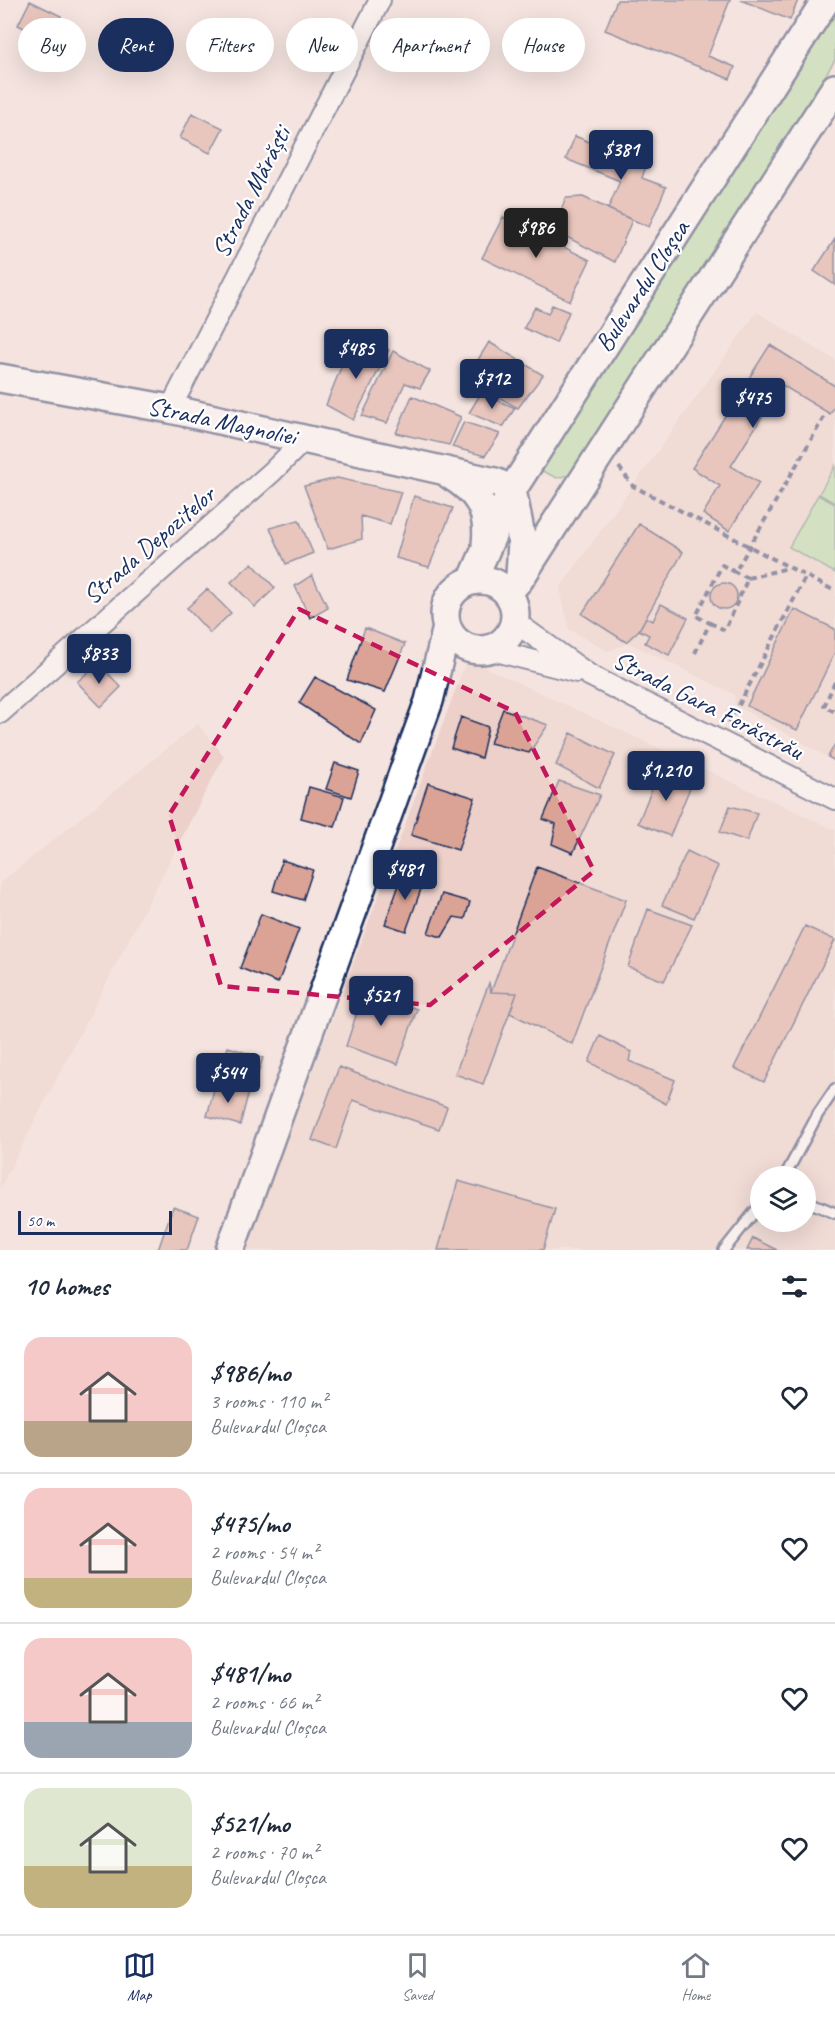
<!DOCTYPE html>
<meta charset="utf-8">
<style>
:root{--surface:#fff;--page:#f6f6f7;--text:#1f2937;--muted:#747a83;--line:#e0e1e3;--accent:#1b2f5e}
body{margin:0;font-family:Caveat,sans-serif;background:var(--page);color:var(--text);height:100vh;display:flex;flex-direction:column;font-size:22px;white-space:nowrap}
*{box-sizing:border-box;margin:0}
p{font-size:20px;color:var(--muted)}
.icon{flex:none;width:33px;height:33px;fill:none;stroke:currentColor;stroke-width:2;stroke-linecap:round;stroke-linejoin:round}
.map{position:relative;height:1250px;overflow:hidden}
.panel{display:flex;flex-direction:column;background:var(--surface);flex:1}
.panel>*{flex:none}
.banner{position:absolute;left:18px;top:18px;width:800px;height:54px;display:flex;gap:12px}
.buttons{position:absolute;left:750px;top:1166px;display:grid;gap:12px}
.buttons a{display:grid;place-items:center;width:66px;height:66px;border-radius:50%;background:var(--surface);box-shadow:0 6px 24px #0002;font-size:30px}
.scale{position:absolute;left:18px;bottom:15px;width:154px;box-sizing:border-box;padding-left:6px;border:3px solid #1b2f5e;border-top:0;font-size:16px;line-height:21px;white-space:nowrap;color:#1b2f5e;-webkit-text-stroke:4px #fff;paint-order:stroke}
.price{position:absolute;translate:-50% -51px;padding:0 14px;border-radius:6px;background:var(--accent);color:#fff;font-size:20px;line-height:39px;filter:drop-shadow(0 2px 3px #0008)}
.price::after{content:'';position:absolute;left:50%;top:36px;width:18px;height:14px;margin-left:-9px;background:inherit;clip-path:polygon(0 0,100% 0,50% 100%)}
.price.on{background:#222;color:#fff}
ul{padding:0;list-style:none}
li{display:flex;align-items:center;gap:18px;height:150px;padding:0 24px}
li+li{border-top:2px solid var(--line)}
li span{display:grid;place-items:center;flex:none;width:168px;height:120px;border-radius:18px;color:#555}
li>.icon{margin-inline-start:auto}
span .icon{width:72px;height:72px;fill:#fffc;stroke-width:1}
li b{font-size:26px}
h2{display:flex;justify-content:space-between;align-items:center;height:72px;padding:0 24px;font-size:26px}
.pill{padding:0 21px;border-radius:27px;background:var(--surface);box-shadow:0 6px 24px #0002;font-size:21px;line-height:54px}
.pill.on{background:var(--accent);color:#fff}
.menu{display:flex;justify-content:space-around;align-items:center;height:84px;border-top:2px solid var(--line);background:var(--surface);font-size:16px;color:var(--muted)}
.menu a{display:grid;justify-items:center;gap:3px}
.menu .on{color:var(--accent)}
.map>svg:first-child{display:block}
.built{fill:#ecd0c9;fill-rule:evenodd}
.green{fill:#abde9f;stroke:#63867e;stroke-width:1.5}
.building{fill:#dba395;stroke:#1b2f5e;stroke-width:1.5}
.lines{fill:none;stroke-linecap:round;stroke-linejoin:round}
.lane-casing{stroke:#1b2f5e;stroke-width:14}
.street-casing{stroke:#1b2f5e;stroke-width:24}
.secondary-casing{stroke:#1b2f5e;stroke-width:32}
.path{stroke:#1b2f5e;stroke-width:4;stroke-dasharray:6 4.5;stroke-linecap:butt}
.lane{stroke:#fff;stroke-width:9}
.street{stroke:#fff;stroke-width:20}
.secondary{stroke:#fff;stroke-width:27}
.marked{fill:none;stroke:#c2185b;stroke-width:4.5;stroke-dasharray:12 8;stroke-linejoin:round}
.labels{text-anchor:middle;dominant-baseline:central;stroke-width:4.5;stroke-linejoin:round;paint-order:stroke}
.street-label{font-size:26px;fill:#1b2f5e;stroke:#fff}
</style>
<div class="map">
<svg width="835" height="1250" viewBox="0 0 835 1250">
<rect width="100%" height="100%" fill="#f4e3df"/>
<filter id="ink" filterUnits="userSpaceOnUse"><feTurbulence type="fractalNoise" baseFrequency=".0167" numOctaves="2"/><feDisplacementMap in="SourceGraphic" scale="12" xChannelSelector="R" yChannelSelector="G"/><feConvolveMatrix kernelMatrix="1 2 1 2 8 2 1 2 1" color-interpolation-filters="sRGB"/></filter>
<g filter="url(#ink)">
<path class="built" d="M757,312l78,48v384l-7,13 -93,-52 -1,-11 -105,-51 -21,8 -39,-22 -9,-41z
M467,659l368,171v420h-589zM760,1176h46v45h-46z
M198,724l26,32 -224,432v-305z"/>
<path class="green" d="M835,5v55l-247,393 -16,21 -15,4 -15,-7 -2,-15z
M835,466v37l-16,-9z
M818,495l17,9v69l-46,-26z"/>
<path class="building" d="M617,0h113l-22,56 27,11 -5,12 -125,-49z
M741,0h57l-8,20z
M30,1l31,15 -13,25 -30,-16z
M192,113l31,15 -13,25 -30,-15z
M575,136l71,30 -4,12 24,9 -17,40 -41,-18 12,-28 -54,-22z
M583,197l49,23 -17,42 -62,-32 13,-32z
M503,217l87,43 -20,41 -88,-43z
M835,239v46l-21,-14z
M552,305l17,7 -13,31 -32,-15 11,-21 13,7z
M371,342l18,8 -36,70 -27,-15 21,-53 16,6z
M489,342l54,33 -25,33 -52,-29z
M770,345l65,41v20l-5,8 -48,-29 -51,81 28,17 -30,48 -26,-17 17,-28 -28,-18z
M393,351l37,20 -10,17 -15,-5 -18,40 -25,-7z
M481,393l34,15 -12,19 -34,-14z
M412,396l49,21 -12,28 -53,-12z
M464,422l36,12 -15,22 -33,-9z
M337,478l64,14 -11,32 -29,-8 1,23 -34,10 -24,-63z
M414,496l39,12 -24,59 -33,-9z
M299,520l14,33 -27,11 -16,-36z
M639,524l44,28 -44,78 -13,12 -44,-28z
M252,563l23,25 -20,19 -24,-25z
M312,575l16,33 -18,10 -15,-32z
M711 596a13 13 0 1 1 26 0a13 13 0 1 1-26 0Z
M207,589l24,24 -21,20 -23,-25z
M661,604l27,14 -19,37 -24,-12 4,-8 -10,-5 7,-13 7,4z
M794,609l41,20v23l-38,78 -50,-24z
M365,628l40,16 -20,48 -38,-12z
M98,663l23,24 -20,20 -24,-25z
M315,677l61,33 -15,34 -62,-41z
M503,709l45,16 -19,28 -39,-10z
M461,717l27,10 -7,31 -30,-10z
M571,733l44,22 -16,33 -43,-23z
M835,744v17l-7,-4z
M335,763l24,8 -8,26 -25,-8z
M660,769l34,9 -24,58 -32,-13z
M559,781l41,14 -27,58 -21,-9 4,-20 -13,-5z
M428,783l47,15 -17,52 -47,-15z
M309,787l35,10 -9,30 -34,-9z
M730,806l27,7 -10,28 -27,-9z
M687,851l31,15 -24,52 -32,-13z
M282,860l31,10 -10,30 -30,-9z
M537,867l89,33 -54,144 -62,-31 7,-20 -26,-1z
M404,871l21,7 -19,53 -21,-7z
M442,894l28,8 -5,17 -11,-2 -12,20 -14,-4z
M648,909l44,16 -28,56 -36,-14z
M261,914l38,15 -21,54 -38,-15z
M805,926l30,14 -71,142 -30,-14z
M489,983l2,9 26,1 -34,91 -28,-10z
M364,991l53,18 -19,55 -52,-18z
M600,1036l31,16 -2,9 46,19 -9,24 -77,-42z
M228,1047l35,11 -9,28 -35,-10z
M339,1067l108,40 -8,22 -86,-29 -17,49 -24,-9z
M216,1082l33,9 -9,34 -33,-9z
M458,1181l97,28 -12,41h-105z
M173,1207l26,9 -12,34h-29z
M753,1238l24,12h-30z"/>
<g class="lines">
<defs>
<path id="lane" d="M785,1176l33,-62 17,-25
M806,1201l29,12
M724,1250l36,-45"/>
<path id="street" d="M170,409l210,-409
M515,622l74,53 246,124
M488,649l89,23
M0,713l272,-241 33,-33"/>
<path id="secondary" d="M0,378l170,31 325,73 17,8
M450,475c28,17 40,35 36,69
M512,490l10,51 -2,35
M445 615a35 35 0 1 1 70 0a35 35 0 1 1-70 0Z
M472,581l40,-91 314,-490
M508,592l11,-12 316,-492
M230,1250l199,-549 18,-74"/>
</defs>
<use href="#lane" class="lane-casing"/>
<use href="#street" class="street-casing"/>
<use href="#secondary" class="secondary-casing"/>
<path class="path" d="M619,467l14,19 202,105
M748,578l40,-10
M710,623l15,7 23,-52 -13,-6
M695,653l15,-30 -14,-7 26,-51 13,7 92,-160
M835,682l-11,24 11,6
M729,724l77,-148"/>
<use href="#lane" class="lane"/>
<use href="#street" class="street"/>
<use href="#secondary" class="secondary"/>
</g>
</g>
<path d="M0 0H835V1250H0ZM299,609l216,103 79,159 -164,134 -209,-19 -52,-171z" fill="#f4e3df" fill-opacity=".55" fill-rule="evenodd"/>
<path class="marked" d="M299,609l216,103 79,159 -164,134 -209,-19 -52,-171z"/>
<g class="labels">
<g class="street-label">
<text transform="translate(251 192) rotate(-63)">Strada Mărăști</text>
<text transform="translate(642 286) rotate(-57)">Bulevardul Cloșca</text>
<text transform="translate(222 421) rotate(12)">Strada Magnoliei</text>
<text transform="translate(149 545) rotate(-41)">Strada Depozitelor</text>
<text transform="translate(708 705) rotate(27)">Strada Gara Ferăstrău</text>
</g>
</g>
</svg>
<div class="buttons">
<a><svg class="icon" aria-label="layers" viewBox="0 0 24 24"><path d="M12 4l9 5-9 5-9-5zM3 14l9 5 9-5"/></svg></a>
</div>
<div class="scale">50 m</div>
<b class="price" style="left:621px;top:181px">$381</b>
<b class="price on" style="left:536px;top:259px">$986</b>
<b class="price" style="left:356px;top:380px">$485</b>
<b class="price" style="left:492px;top:410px">$712</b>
<b class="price" style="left:753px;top:429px">$475</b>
<b class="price" style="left:99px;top:685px">$833</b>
<b class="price" style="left:666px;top:802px">$1,210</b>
<b class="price" style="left:405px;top:901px">$481</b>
<b class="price" style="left:381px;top:1027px">$521</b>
<b class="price" style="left:228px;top:1104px">$544</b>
<div class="banner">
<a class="pill">Buy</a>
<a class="pill on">Rent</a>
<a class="pill">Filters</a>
<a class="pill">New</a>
<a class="pill">Apartment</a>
<a class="pill">House</a>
</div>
</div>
<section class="panel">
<h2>10 homes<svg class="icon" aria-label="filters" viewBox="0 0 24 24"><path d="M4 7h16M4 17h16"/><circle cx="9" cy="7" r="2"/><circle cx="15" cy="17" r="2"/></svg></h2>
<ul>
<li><span style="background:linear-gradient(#f6c9c9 70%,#b9a48a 0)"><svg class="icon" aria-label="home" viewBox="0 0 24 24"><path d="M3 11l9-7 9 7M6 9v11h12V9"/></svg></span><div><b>$986/mo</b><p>3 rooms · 110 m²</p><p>Bulevardul Cloșca</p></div><svg class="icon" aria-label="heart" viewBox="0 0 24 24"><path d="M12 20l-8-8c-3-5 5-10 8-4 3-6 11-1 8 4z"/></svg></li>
<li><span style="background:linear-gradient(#f6c9c9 75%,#c2b280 0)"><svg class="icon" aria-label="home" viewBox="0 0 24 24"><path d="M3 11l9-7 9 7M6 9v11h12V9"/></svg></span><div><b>$475/mo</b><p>2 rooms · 54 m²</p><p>Bulevardul Cloșca</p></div><svg class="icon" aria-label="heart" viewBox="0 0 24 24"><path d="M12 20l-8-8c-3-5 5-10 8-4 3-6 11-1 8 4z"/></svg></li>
<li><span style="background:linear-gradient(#f6c9c9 70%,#9aa5b1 0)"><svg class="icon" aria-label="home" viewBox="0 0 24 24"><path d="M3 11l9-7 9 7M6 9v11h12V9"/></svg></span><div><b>$481/mo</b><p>2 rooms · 66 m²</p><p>Bulevardul Cloșca</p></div><svg class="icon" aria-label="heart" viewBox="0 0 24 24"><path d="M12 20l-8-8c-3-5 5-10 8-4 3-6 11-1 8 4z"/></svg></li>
<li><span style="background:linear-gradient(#dfe7d0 65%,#c2b280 0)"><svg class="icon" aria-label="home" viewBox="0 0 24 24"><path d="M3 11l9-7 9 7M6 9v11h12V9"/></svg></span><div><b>$521/mo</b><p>2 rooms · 70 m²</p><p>Bulevardul Cloșca</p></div><svg class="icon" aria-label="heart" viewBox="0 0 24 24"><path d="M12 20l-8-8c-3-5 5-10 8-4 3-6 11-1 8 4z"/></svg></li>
</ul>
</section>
<nav class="menu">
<a class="on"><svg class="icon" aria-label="map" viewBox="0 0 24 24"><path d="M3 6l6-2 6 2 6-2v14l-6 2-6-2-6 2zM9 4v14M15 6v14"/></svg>Map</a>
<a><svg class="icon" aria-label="saved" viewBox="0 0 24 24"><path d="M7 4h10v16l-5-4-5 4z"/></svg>Saved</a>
<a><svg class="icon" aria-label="home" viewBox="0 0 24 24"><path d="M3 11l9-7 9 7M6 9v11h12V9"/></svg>Home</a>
</nav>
